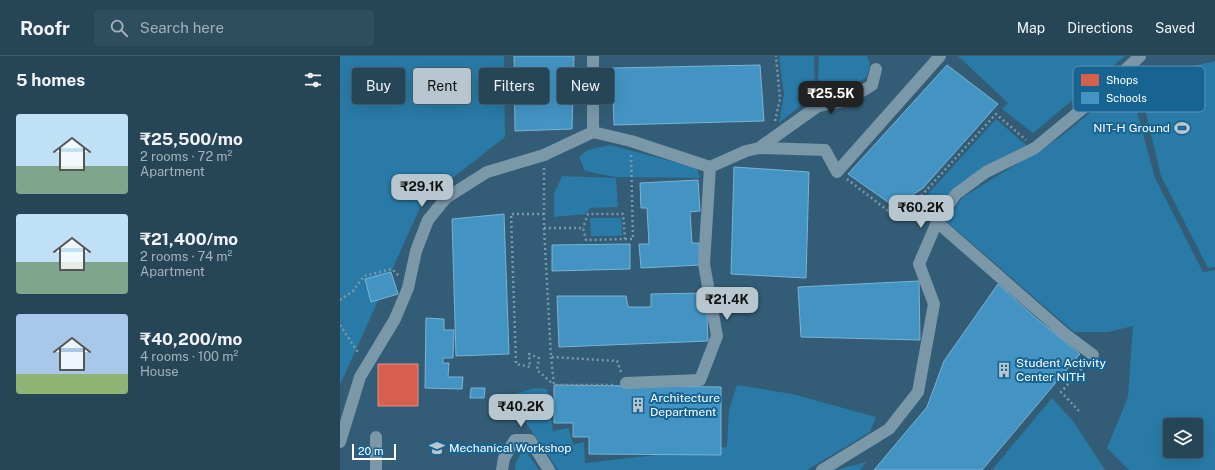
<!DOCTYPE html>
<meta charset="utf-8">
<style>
:root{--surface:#264658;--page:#2e4d5e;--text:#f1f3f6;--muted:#a4b1ba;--line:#425e6e;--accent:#b8c6cf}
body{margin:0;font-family:"Public Sans",sans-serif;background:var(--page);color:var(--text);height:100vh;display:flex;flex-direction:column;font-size:15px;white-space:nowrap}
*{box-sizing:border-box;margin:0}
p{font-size:13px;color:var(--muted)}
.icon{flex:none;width:22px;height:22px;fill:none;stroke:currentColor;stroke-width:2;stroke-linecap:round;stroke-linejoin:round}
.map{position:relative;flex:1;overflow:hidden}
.details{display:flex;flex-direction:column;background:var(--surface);width:340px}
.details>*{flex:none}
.top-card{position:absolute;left:12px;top:12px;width:380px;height:36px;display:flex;gap:8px}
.tools{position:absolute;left:823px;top:362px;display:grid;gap:8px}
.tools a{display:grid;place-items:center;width:40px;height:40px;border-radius:4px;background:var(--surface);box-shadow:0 4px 16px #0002,0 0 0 1px var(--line);font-size:20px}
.scale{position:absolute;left:12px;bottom:10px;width:44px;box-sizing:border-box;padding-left:4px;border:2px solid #fff;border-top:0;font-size:11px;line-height:14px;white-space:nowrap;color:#fff;-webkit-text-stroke:3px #176492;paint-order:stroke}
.price{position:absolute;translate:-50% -34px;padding:0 9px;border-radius:8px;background:var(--accent);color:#111;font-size:13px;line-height:26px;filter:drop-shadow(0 1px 2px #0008)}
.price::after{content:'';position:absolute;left:50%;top:24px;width:12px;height:9px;margin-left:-6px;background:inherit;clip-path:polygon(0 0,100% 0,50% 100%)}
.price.on{background:#222;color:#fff}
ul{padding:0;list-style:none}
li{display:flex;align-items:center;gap:12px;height:100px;padding:0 16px}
li span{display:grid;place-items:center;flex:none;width:112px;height:80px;border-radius:4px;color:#555}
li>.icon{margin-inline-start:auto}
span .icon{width:48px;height:48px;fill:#fffc;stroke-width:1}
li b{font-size:17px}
h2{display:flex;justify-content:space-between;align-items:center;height:48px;padding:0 16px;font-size:17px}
.pill{padding:0 14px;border-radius:4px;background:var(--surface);box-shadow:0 4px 16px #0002,0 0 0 1px var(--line);font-size:14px;line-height:36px}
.pill.on{background:var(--accent);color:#111}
header{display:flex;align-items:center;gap:24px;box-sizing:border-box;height:56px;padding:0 20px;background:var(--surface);border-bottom:1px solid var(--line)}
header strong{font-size:19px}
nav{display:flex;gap:22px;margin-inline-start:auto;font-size:14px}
.search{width:280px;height:36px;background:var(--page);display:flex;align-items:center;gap:10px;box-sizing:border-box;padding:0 14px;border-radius:4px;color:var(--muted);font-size:15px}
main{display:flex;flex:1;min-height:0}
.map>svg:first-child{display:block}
.green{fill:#297aa6;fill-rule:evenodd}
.shops{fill:#d6604d;stroke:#e29082}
.schools{fill:#4393c3;stroke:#7bb3d5}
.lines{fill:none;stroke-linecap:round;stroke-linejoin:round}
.path{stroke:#7b98a9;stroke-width:2.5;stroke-dasharray:2 3;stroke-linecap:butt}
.street{stroke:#7b98a9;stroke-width:12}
.labels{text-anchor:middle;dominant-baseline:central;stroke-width:4;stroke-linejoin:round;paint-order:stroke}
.poi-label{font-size:12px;fill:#fff;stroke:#176492;text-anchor:start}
.key{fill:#176492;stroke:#5d92b3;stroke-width:1}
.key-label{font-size:11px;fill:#fff}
</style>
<header>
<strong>Roofr</strong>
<div class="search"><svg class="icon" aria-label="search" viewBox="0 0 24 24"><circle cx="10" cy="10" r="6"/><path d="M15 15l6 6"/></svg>Search here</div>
<nav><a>Map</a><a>Directions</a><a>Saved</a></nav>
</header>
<main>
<section class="details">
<h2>5 homes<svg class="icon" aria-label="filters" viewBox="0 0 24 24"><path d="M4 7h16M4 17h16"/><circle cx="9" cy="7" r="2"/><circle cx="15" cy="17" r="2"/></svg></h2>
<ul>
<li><span style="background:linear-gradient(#bfe0f5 65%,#7fa58c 0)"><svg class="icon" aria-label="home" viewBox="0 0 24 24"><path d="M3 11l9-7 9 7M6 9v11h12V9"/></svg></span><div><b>₹25,500/mo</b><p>2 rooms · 72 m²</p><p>Apartment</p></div></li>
<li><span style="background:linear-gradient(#bfe0f5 60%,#7fa58c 0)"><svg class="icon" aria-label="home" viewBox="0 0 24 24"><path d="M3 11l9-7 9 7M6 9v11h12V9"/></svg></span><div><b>₹21,400/mo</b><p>2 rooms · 74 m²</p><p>Apartment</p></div></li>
<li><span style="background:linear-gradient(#a9c7e8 75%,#8fb573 0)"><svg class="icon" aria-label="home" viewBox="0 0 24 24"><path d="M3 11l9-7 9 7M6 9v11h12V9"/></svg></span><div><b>₹40,200/mo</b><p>4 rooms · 100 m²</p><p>House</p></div></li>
</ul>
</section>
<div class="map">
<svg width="875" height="414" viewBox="0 0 875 414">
<rect width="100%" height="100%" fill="#335d76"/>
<path class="green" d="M0,0h164l1,81 -82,64 -83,184z
M439,0h35l1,38 -36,29 5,-29z
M479,0h48l3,8 -3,13 -38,20 -12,1z
M618,0h167l-92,77 -31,-24 6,-6z
M875,5v206l-7,1 -47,-92 -23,-97z
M787,19l28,103 48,94 12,-2v200h-86l-22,-22 21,-51 5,-71 -25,6h-34l-128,-111 17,-24 96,-59 38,-31zM830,369h26v26h-26z
M656,63l33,29 -92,66 -18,-10z
M270,89l87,23 3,10 -84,-1 -31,-6 -6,-14 9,-7z
M222,120l54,2 2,29 -28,1 -4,6 -32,3v-23z
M250,162h31l1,18h-31z
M397,329l55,9 84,23 -6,15 -63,38h-249l-50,-74 27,-8 12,1 6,42 16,-3 4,17 11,-3 1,21 142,-16 2,-37z
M712,342l21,23 32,49h-113z
M184,393l15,21h-24l1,-8z
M526,406l-6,8h-24z"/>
<path class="shops" d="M38,308h40v42h-40z"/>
<path class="schools" d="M174,0h60l-2,73 -57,2z
M420,9l4,56 -150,4 -2,-57z
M607,9l51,39 -75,84 -28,19 -47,-33z
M394,111l75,5 -3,106 -75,-4z
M358,124l2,31 -10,1 2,31h7l1,22 -59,3 -2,-24h10l-2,-36h-6l-1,-25z
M164,158l5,140 -53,2 -4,-137z
M290,188v25l-78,2v-26z
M51,216l7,22 -27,8 -6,-23z
M579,225l1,59 -119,-3 -3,-50z
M658,228l40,36 42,34 -98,116h-108l53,-63 17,-46z
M366,237l2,48 -149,6 -2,-51h69l2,11h23v-13z
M86,262l18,1v11h10l-1,28h-10v5h6l-1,14h15l-1,12 -37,-1z
M214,329l167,2v68l-132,-1v-17h-16v-14h-19z
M131,332h14l-1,10h-14z"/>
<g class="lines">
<path class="path" d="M435,65l5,-22 -4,-43
M204,112v60h39l3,12 39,-1 -2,-25h-35l-5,14
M507,123l44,34 20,-6 15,9
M571,151l85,-93 30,26
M204,158h-33l5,150 14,3 -1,-13 10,4 -2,12 16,14
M204,172l7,129 66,4 4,11
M285,183h8l-2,-86
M0,244l13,-9 11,-15 28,-7 6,6
M0,269l17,26v4
M211,301l3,28h60
M739,355l-18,-19 25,-28"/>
<path class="street" d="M253,76l38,9 79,26 36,-16 13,-3 66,2 12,22 103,-116
M419,92l59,-42 30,-6 24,-15 4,-16
M597,166l128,112 28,21
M286,327l74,-3 17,-44 -13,-72 6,-97
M0,386l20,-65 35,-58 13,-31 8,-37 12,-31 18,-22 41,-26 57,-17 49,-23v-76
M36,414v-33
M162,414l2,-12 11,-18h15l19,30
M482,414l67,-41 29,-37 16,-88 -15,-40 18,-42 19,-28 30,-22 49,-24 58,-48 47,-44"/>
</g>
<defs>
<symbol id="stadium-bare" viewBox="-9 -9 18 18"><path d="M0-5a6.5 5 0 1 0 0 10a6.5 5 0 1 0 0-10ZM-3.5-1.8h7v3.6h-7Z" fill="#b8c6cf" stroke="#176492" stroke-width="2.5" paint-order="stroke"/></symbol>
<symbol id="building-bare" viewBox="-9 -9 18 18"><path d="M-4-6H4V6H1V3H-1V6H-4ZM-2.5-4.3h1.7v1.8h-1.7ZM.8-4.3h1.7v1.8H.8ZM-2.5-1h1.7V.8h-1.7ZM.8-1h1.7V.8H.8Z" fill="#b8c6cf" stroke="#176492" stroke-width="2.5" paint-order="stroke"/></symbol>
<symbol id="university-bare" viewBox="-9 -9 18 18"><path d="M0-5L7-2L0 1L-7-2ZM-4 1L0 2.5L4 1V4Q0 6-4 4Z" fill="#b8c6cf" stroke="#176492" stroke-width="2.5" paint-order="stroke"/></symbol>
</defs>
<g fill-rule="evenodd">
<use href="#stadium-bare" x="831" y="61" width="22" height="22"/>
<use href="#building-bare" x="653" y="303" width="22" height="22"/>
<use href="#building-bare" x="287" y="338" width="22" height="22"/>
<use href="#university-bare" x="86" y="381" width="22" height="22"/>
</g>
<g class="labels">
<g class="poi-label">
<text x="830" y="72" text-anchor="end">NIT-H Ground</text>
<text x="676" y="307">Student Activity<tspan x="676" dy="14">Center NITH</tspan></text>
<text x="310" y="342">Architecture<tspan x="310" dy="14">Department</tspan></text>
<text x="109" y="392">Mechanical Workshop</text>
</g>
</g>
<rect x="733" y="10" width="132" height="46" rx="6" class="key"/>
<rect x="741" y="18" width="18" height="12" fill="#d6604d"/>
<rect x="741" y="36" width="18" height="12" fill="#4393c3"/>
<g class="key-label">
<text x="766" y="28">Shops</text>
<text x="766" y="46">Schools</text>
</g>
</svg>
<div class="tools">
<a><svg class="icon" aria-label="layers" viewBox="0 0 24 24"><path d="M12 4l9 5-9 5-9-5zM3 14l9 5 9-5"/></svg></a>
</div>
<div class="scale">20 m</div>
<b class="price on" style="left:491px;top:59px">₹25.5K</b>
<b class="price" style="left:82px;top:152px">₹29.1K</b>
<b class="price" style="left:581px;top:173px">₹60.2K</b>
<b class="price" style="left:387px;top:265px">₹21.4K</b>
<b class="price" style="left:181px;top:372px">₹40.2K</b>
<div class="top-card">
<a class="pill">Buy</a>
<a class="pill on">Rent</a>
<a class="pill">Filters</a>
<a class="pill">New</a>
</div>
</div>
</main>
